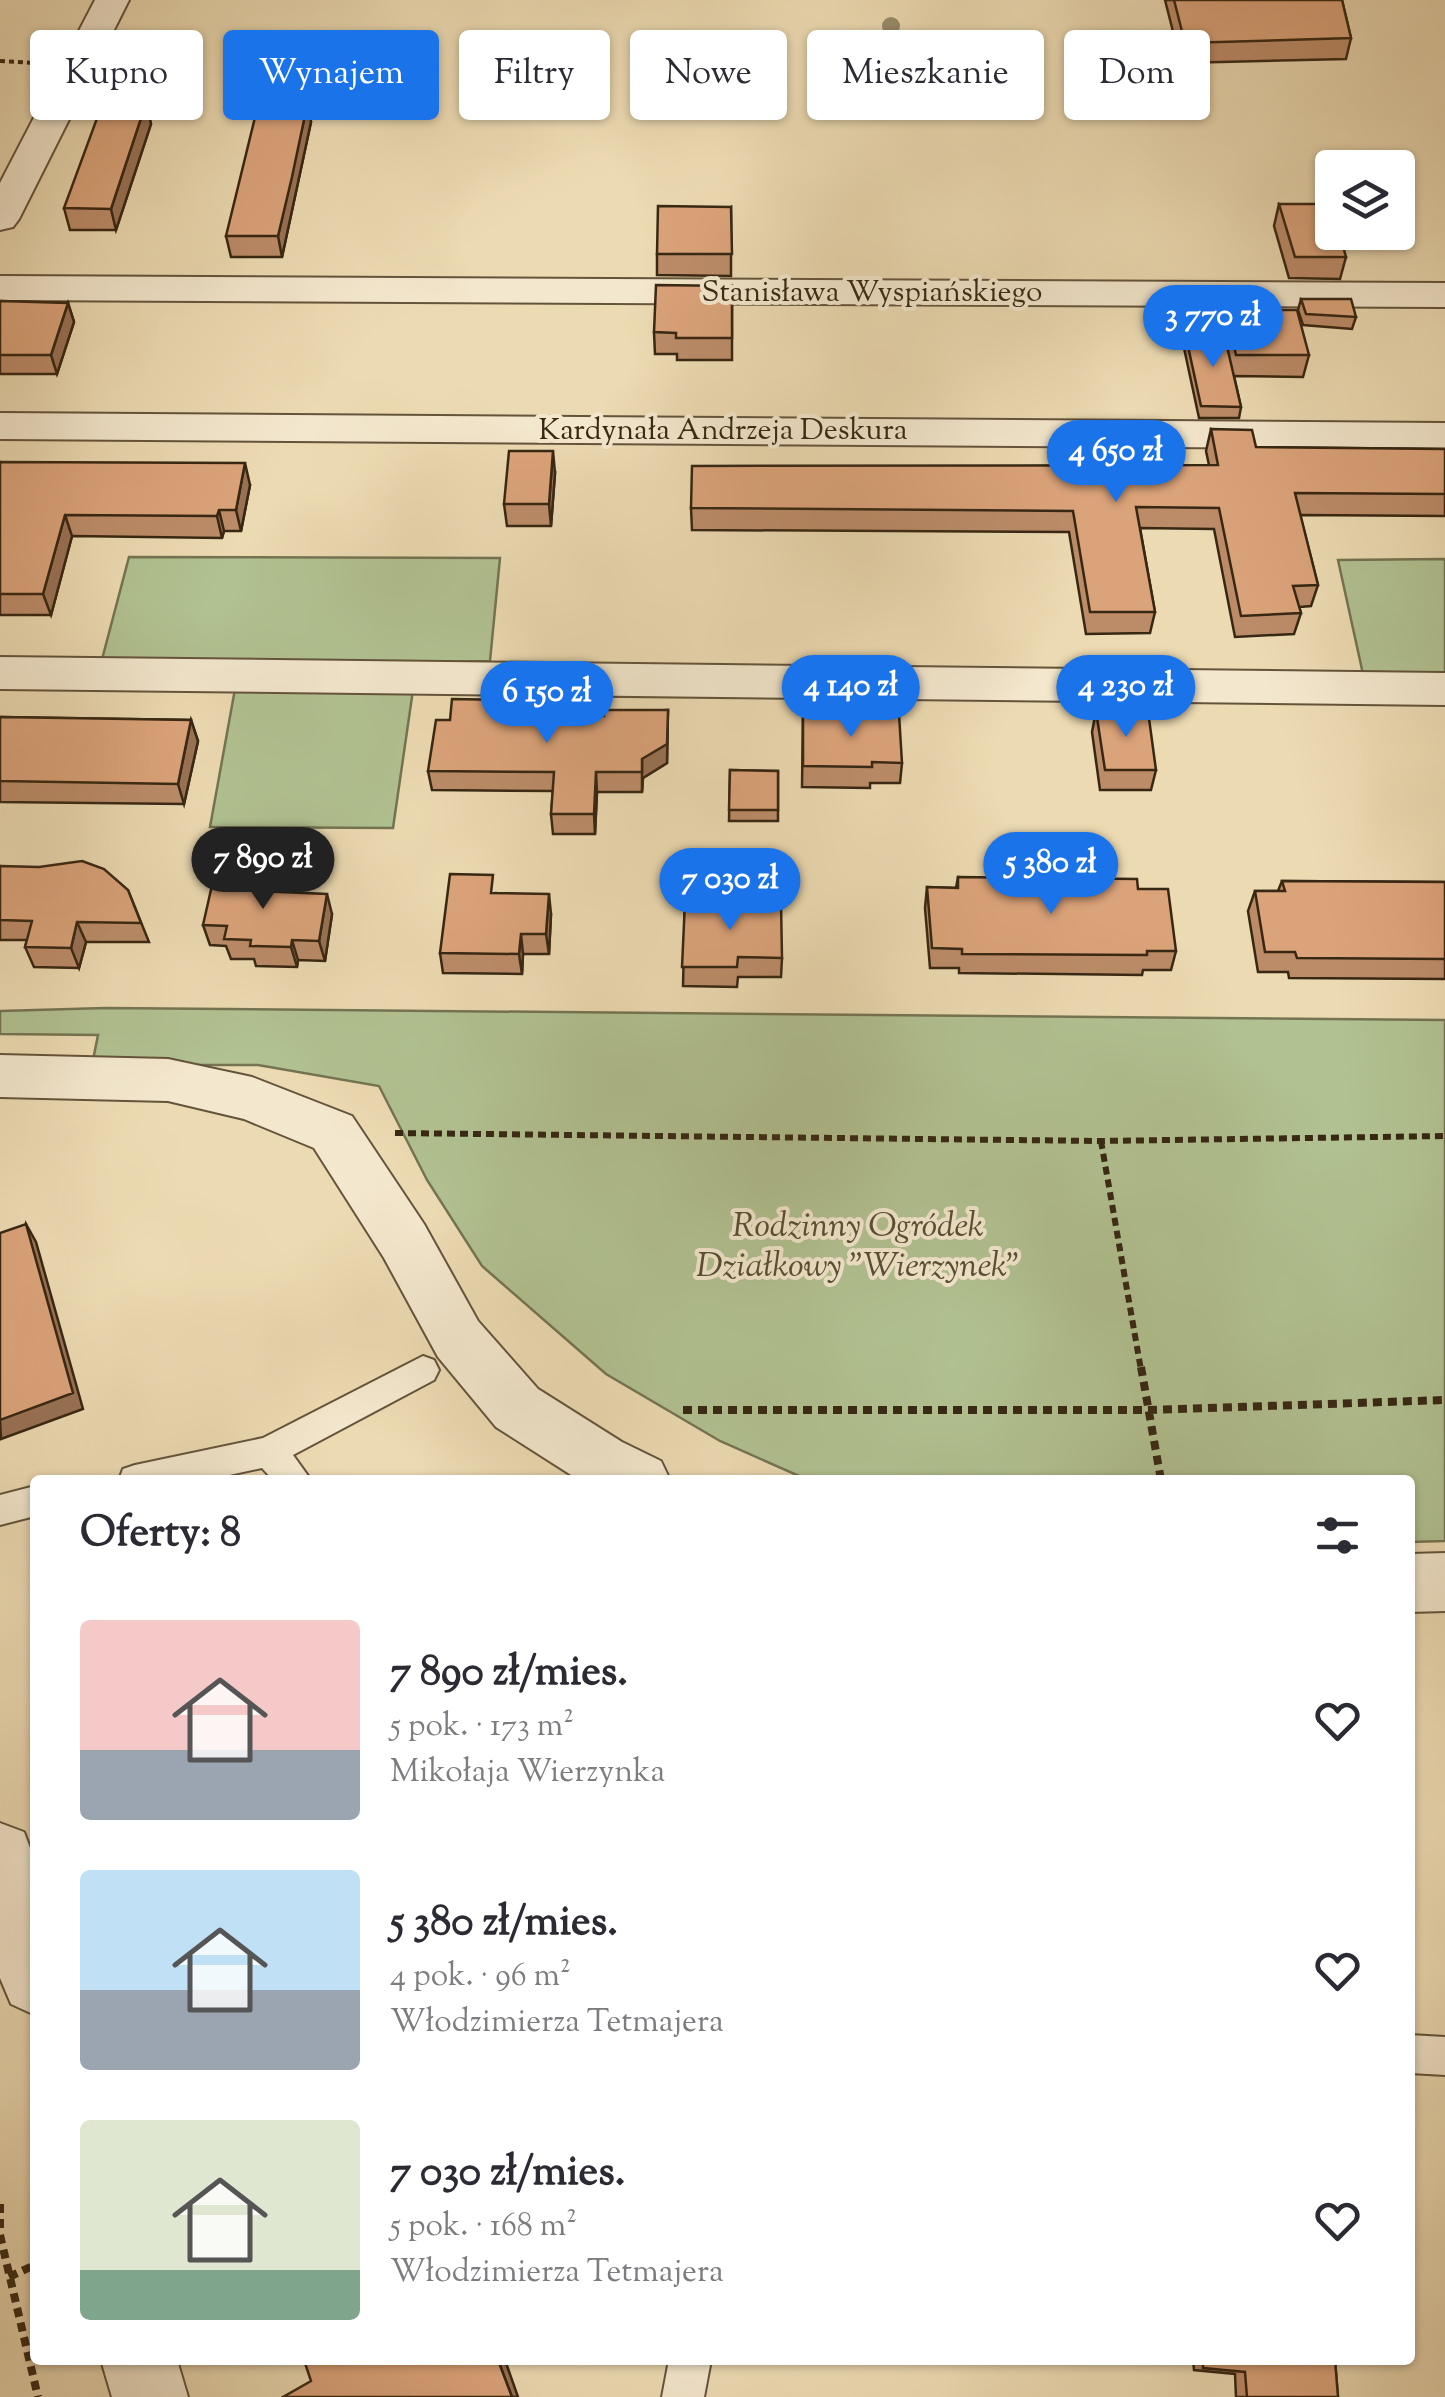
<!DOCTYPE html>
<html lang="pl">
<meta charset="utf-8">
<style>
:root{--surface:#fff;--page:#f2f2f3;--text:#2b2b33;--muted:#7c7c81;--accent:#1a73e8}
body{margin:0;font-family:"Sorts Mill Goudy",serif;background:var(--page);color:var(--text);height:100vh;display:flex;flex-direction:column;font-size:38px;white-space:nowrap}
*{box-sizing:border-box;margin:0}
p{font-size:32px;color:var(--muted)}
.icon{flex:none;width:55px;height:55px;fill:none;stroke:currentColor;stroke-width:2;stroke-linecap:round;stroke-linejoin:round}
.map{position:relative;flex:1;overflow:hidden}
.details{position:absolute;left:30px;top:1475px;width:1385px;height:890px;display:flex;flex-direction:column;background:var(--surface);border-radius:10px;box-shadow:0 2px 8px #0004}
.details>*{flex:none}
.banner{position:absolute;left:30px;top:30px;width:1385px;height:90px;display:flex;gap:20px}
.fabs{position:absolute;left:1315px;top:150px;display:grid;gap:20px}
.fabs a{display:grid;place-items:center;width:100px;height:100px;border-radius:10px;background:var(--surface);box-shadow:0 2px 8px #0004;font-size:50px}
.price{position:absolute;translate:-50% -85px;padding:0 22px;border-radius:35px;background:var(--accent);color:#fff;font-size:32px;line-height:65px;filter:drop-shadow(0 2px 5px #0008)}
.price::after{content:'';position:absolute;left:50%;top:60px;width:30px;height:22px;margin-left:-15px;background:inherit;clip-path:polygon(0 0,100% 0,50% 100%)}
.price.selected{background:#222;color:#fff}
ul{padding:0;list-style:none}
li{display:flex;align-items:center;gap:30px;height:250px;padding:0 50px}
li span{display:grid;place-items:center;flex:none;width:280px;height:200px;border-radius:10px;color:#555}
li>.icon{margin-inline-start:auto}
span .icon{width:120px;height:120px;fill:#fffc;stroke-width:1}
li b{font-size:42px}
h2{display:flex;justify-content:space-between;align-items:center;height:120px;padding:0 50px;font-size:42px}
.pill{padding:0 35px;border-radius:10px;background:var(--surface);box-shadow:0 2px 8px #0004;font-size:35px;line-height:90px}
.pill.selected{background:var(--accent);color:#fff}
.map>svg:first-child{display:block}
.green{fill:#b1c191;stroke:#747452;stroke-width:2.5}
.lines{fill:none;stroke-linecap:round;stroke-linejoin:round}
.service-casing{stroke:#64543b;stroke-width:4}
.minor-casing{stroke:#64543b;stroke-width:4}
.path-far2{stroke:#372713;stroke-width:4;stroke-dasharray:5 4;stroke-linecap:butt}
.path-far1{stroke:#372713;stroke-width:6;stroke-dasharray:8 5;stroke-linecap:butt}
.path{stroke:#372713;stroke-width:8;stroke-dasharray:9 6;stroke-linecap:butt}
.service{fill:#f3e7cd;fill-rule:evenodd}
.minor{fill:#f3e7cd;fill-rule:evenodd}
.tree{fill:#9a8d6c}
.wall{fill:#bc8c69;stroke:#372713;stroke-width:2.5}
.shaded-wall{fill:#997255;stroke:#372713;stroke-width:2.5}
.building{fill:#dba37a;stroke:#372713;stroke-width:2.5}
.labels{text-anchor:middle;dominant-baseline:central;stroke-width:8;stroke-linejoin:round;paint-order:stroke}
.far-street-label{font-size:30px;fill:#372713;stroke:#f3e7cd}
.park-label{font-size:35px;font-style:italic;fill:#564e32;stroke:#f3e7cd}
</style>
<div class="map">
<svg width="1445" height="2397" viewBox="0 0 1445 2397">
<rect width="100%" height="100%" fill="#ecdab2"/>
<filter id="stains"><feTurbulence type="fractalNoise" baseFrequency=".002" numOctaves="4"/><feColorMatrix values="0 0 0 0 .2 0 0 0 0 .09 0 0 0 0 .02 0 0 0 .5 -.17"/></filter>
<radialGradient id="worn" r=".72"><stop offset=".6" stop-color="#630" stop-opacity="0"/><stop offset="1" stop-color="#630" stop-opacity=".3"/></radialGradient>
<path class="green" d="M129,557l371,1 -10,103 -390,6z
M1445,559v117l-82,-2 -25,-114z
M235,689l178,1 -20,138 -183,-1z
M105,1008l1340,12v521l-35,1v-62h-602l-88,-39 -114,-67 -124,-108 -55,-86 -48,-94 -121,-21h-166l6,-30 -98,-1v-23z"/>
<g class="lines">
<defs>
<path id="service" d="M423,1356l11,4 5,10 -5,10 -141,75 18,25h-38l-11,-12 -56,12h-87l4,-11 12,-4 128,-27z
M35,1486v30l-35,9v-30z
M1410,2035l35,2v38l-35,-2z
M669,2360h42l-7,37h-42z"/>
<path id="minor" d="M95,0h34l-110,219 -6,8 -13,3v-47z
M0,276l1445,7v24l-1445,-7z
M0,413l1445,10v26l-1445,-10z
M0,657l1445,16v32l-1445,-16z
M0,1055l168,4 84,18 100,39 72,108 54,97 60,68 84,53 39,19 9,19h-91l-83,-53 -58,-70 -54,-99 -70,-110 -70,-29 -76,-18 -168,-4z
M1445,1553v58l-35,1v-58z
M0,1823l24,9 11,29v154l-24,-11 -11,-26z
M101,2360h76l11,37h-76z"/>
</defs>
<use href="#service" class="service-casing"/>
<use href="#minor" class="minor-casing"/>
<path class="path-far2" d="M0,61l34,2"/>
<path class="path-far1" d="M395,1133l706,8 344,-5
M1101,1141l40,229"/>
<path class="path" d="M1141,1367l20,113
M683,1410h464l298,-10
M0,2204v24
M0,2235l38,162
M9,2277l26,-12"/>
<use href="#service" class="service"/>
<use href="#minor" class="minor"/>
</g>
<circle class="tree" cx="891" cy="26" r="9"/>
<path class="wall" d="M1165,0h177l9,38 -5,21 -165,4z
M308,101l3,21 -29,135h-51l-5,-21z
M146,103l5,21 -35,106h-46l-6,-22z
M1279,204l67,53 -6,22 -51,-1 -15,-52z
M731,207v69l-74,-1v-21z
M732,286v74h-55v-6h-22l-1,-22z
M1301,299l55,18 -4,12 -49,-4 -5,-15z
M0,301l68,2 6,19 -17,52h-57z
M1226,310l83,45 -6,22 -69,-1 7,31 -2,11h-40l-15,-70 2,-11 35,-7z
M1211,429l45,18 189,2v67l-145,-1 18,70 -7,21 -12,1 2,6 -7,21 -59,3 -21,-108 -74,-1 15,84 -5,21 -64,1 -17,-102 -377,-2 -1,-22 518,-43 -3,-14z
M0,462l250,23 -9,46h-17l-2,7 -150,-2 -21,79h-51z
M555,473l-4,53h-44l-3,-22z
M513,700l2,16h89l64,-6 -1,53 -24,15 -1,14h-45l-2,42h-42l-2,-20 2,-23 -121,-1 -4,-19z
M1096,711l60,59 -5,20h-51l-8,-58z
M803,713l99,50 -2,20h-30v5l-68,-1z
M0,717l191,3 7,21 -14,63 -184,-2z
M730,770l48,1v50h-49z
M0,866l128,24 21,52h-63l-7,26 -45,-1 -9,-20 2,-7h-27z
M958,877l180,12 38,62 -5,19h-28l-1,5 -183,-2v-5h-29l-5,-60 2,-21 29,1z
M1282,881l163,1v97l-156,-1 -1,-6h-30l-10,-61 7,-20h23z
M267,891l65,23 -7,47 -27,-1 -1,7 -41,-1 -2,-7h-23l-5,-13 -16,-1 -7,-20z
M496,893l55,21 -2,40h-26l-1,20 -79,-1 -3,-20z
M685,902l97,56 -1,19h-43l-1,10 -54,-1z
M1193,2360h142l3,37h-102l-1,-23 -41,-4z"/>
<path class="shaded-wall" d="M308,101l3,21 -29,135 -4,-21z
M146,103l5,21 -35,106 -5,-21z
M68,303l6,19 -17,52 -6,-19z
M553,451l2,22 -4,53 -2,-22z
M245,463l5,22 -9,46 -5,-21z
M219,510l5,21 -2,7 -5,-22z
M65,515l7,21 -21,79 -8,-21z
M668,710l-1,53 -24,15 -1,14v-33z
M191,720l7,21 -14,63 -6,-20z
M596,772l1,20 -2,42 -1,-20z
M262,873l6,20 -9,-2z
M327,894l5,20 -7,47 -6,-20z
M549,894l2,20 -2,40 -3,-20z
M77,922l9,20 -7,26 -8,-20z
M521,934l2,20 -1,20 -3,-20z
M292,940l6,20 -1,7 -6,-20z
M26,1224l10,18 47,167 -82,30 -1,-19z
M498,2360h7l13,37h-6z"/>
<path class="building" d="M1174,0h168l9,38 -166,5z
M259,101h49l-16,76 -14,59h-52z
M103,102l43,1 -35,106 -47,-1z
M1279,204h52l1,28h7l7,25h-51z
M658,206l73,1 1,47h-75z
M656,285l76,1v52h-56v-5l-22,-1z
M1301,299h50l5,18 -50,-3z
M0,301l68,2 -17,52h-51z
M1226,310h71l12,45h-73z
M1223,329l18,78 -40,-1 -15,-69z
M1211,429l41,1 4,17 189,2v45l-150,-1 23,92 -25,1 8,27 -60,3 -22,-108 -83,-1 19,105h-65l-17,-101 -382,-3 1,-42 526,-1z
M509,451h44l-4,53h-45z
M0,462l245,1 -9,47h-17l-2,6 -152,-1 -22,79h-43z
M452,699l61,1 -1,16h92v-6h64l-1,34 -25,15v13h-46l-2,42h-43l3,-42 -126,-1 8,-51h14z
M1096,711h52l8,59h-51z
M803,713l96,1 3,49 -30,-1v5l-69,-1z
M0,717l191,3 -13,64 -178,-3z
M730,770l48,1v39h-49z
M82,861l22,8 24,21 13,33 -64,-1 -6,26 -46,-1 7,-26 -32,-1v-54l39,1z
M215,872l47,1 -3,18 68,3 -8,47 -27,-1 -1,7 -41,-1 1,-6 -27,-1 3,-13 -24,-1z
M450,874l43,1 -2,18 58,1 -3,40h-25l-2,20 -79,-1z
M958,877l179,2 1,10h30l8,62h-29v4l-185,-1v-5l-30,-1 -5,-61 31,1z
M1282,881l163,1v77l-148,-1 -2,-6h-30l-10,-61h30z
M685,902l96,1 1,55 -44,-1 -1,10h-55z
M26,1224l47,169 -73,27v-187z
M304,2360h194l14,37h-229l28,-16z
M1203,2360h132l3,37h-91l-2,-25 -42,-4z"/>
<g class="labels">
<g class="far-street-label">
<text x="872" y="293">Stanisława Wyspiańskiego</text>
<text x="723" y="431">Kardynała Andrzeja Deskura</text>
</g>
<g class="park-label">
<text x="858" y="1227">Rodzinny Ogródek<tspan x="858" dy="40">Działkowy "Wierzynek"</tspan></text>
</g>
</g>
<rect width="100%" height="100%" filter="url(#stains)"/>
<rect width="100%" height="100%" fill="url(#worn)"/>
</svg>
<div class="fabs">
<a><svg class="icon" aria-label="layers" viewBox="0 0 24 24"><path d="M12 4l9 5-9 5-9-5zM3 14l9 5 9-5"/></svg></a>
</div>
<b class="price" style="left:1213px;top:370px">3 770 zł</b>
<b class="price" style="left:1116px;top:505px">4 650 zł</b>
<b class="price" style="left:851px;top:740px">4 140 zł</b>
<b class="price" style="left:1126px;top:740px">4 230 zł</b>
<b class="price" style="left:547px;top:746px">6 150 zł</b>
<b class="price selected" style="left:263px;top:912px">7 890 zł</b>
<b class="price" style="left:1051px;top:917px">5 380 zł</b>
<b class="price" style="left:730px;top:933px">7 030 zł</b>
<div class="banner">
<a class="pill">Kupno</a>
<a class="pill selected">Wynajem</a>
<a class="pill">Filtry</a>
<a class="pill">Nowe</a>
<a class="pill">Mieszkanie</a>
<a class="pill">Dom</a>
</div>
<section class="details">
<h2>Oferty: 8<svg class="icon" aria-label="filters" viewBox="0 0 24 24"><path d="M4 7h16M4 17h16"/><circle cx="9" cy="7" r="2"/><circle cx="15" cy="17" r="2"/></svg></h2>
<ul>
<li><span style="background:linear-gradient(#f6c9c9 65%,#9aa5b1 0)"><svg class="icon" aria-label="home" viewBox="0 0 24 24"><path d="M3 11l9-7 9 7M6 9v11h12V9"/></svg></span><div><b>7 890 zł/mies.</b><p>5 pok. · 173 m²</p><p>Mikołaja Wierzynka</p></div><svg class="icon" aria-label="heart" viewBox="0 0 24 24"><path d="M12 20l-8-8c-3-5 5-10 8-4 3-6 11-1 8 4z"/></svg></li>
<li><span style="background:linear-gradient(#bfe0f5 60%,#9aa5b1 0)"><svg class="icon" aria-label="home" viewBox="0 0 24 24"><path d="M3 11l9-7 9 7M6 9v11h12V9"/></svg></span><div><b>5 380 zł/mies.</b><p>4 pok. · 96 m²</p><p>Włodzimierza Tetmajera</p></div><svg class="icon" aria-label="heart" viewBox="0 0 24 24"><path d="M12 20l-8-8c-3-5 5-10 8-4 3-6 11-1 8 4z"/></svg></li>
<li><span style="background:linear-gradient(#dfe7d0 75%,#7fa58c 0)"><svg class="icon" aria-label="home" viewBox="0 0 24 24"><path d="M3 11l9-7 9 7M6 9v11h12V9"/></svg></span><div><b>7 030 zł/mies.</b><p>5 pok. · 168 m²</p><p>Włodzimierza Tetmajera</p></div><svg class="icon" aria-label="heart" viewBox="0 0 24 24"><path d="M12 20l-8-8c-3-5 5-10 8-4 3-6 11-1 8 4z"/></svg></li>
</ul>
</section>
</div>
